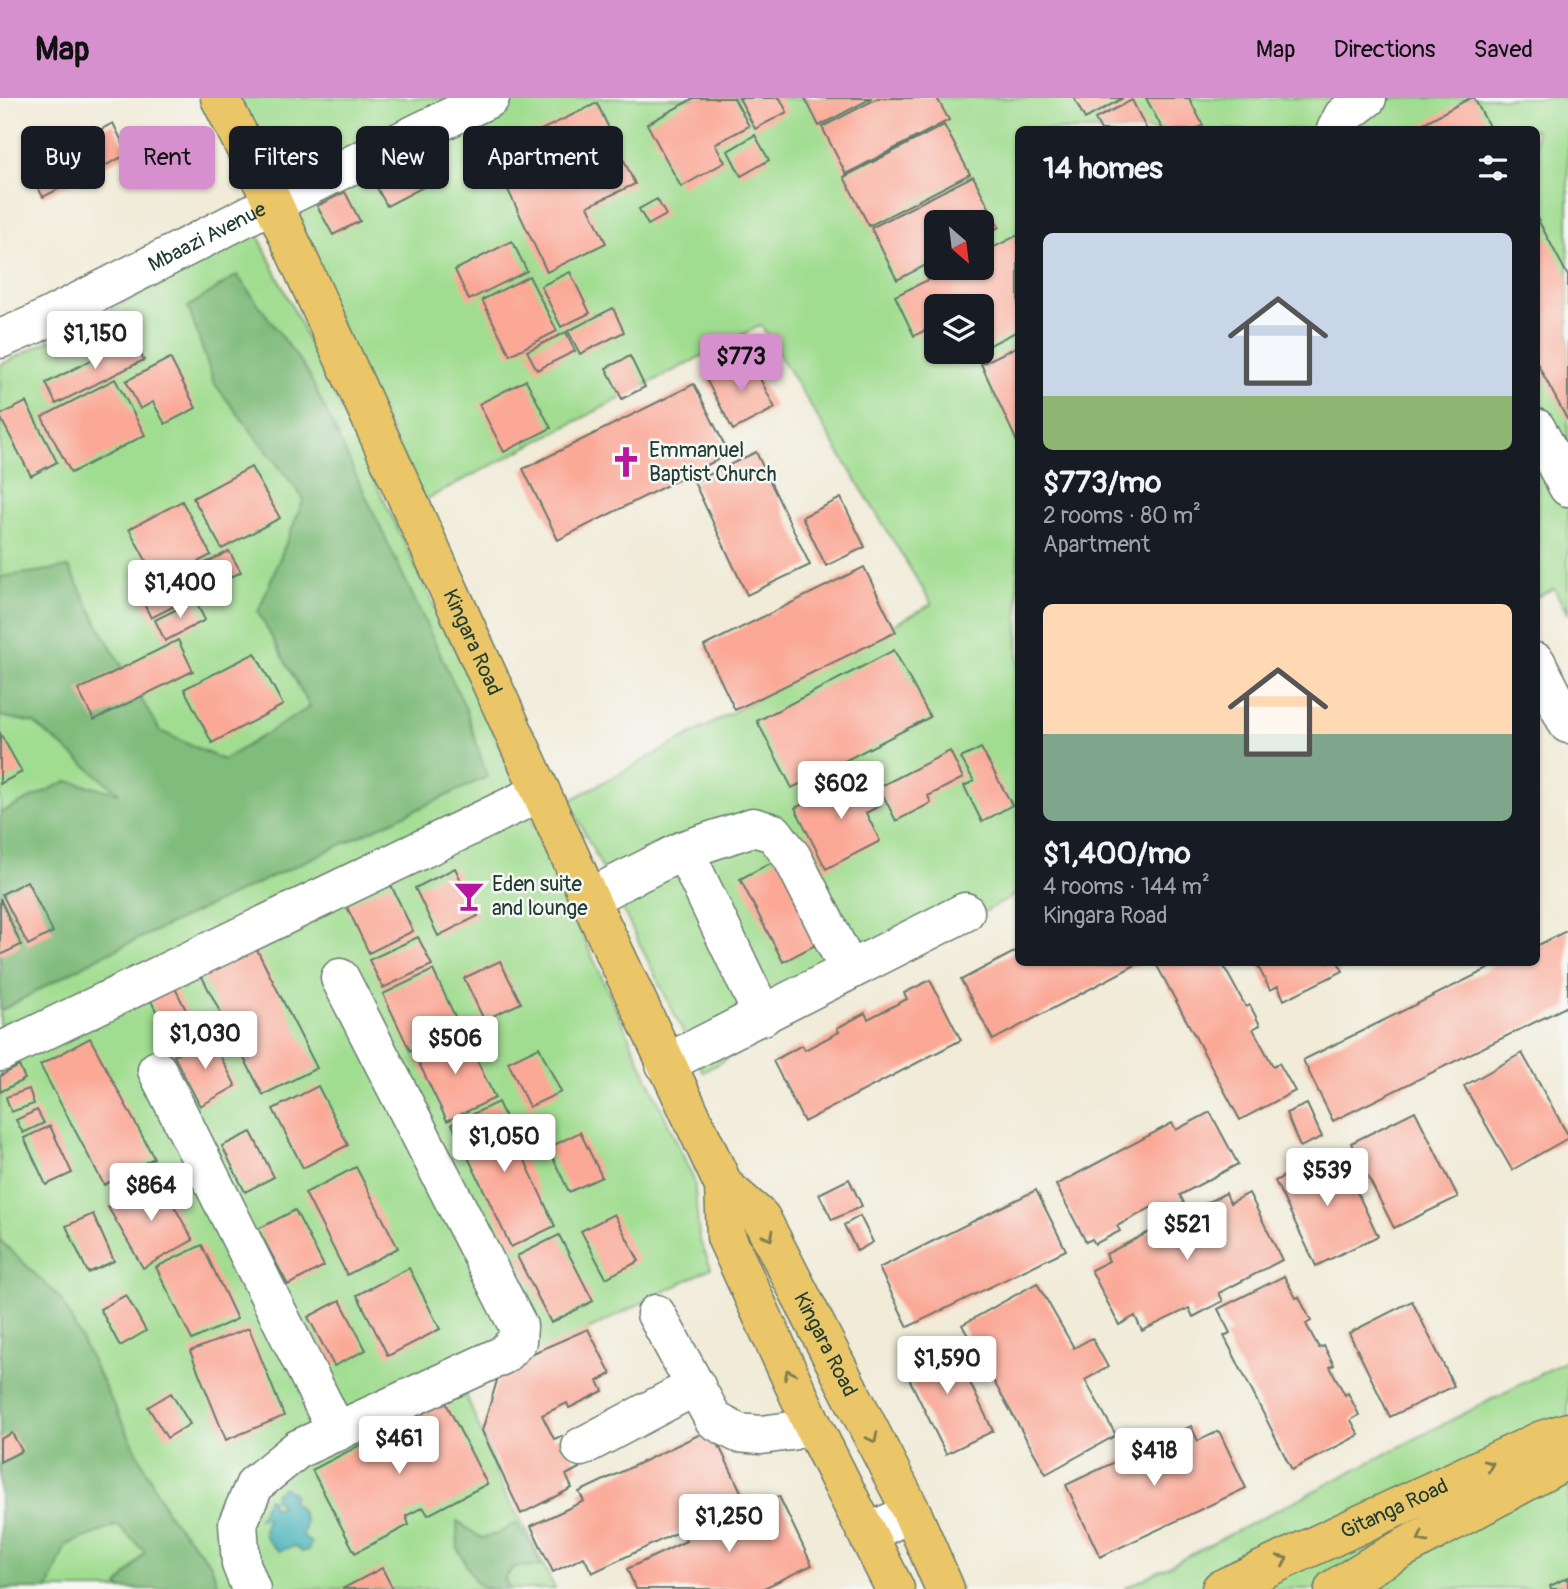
<!DOCTYPE html>
<meta charset="utf-8">
<style>
:root{--surface:#171b24;--page:#20242c;--text:#f1f3f6;--muted:#9ea1a6;--accent:#d690ce}
body{margin:0;font-family:Pangolin,sans-serif;background:var(--page);color:var(--text);height:100vh;display:flex;flex-direction:column;font-size:26px;white-space:nowrap}
*{box-sizing:border-box;margin:0}
p{font-size:23px;color:var(--muted)}
.icon{flex:none;width:38px;height:38px;fill:none;stroke:currentColor;stroke-width:2;stroke-linecap:round;stroke-linejoin:round}
.map{position:relative;flex:1;overflow:hidden}
.details{position:absolute;left:1015px;top:28px;width:525px;height:840px;display:flex;flex-direction:column;background:var(--surface);border-radius:10px;box-shadow:0 2px 5px #0004}
.details>*{flex:none}
.top-card{position:absolute;left:21px;top:28px;width:665px;height:63px;display:flex;gap:14px}
.needle{width:46px;rotate:152deg}
.fabs{position:absolute;left:924px;top:112px;display:grid;gap:14px}
.fabs a{display:grid;place-items:center;width:70px;height:70px;border-radius:10px;background:var(--surface);box-shadow:0 2px 5px #0004;font-size:35px}
.price{position:absolute;translate:-50% -60px;padding:0 16px;border-radius:7px;background:#fff;color:#222;font-size:23px;line-height:46px;filter:drop-shadow(0 2px 4px #0008)}
.price::after{content:'';position:absolute;left:50%;top:42px;width:21px;height:16px;margin-left:-10px;background:inherit;clip-path:polygon(0 0,100% 0,50% 100%)}
.price.on{background:var(--accent);color:#111}
ul{padding:0;list-style:none}
li{display:grid;align-content:center;gap:14px;height:371px;padding:0 28px}
li span{display:grid;place-items:center;height:217px;border-radius:10px;color:#555}
li>.icon{margin-inline-start:auto}
span .icon{width:126px;height:126px;fill:#fffc;stroke-width:1}
li b{font-size:30px}
h2{display:flex;justify-content:space-between;align-items:center;height:84px;padding:0 28px;font-size:30px}
.pill{padding:0 24px;border-radius:10px;background:var(--surface);box-shadow:0 2px 5px #0004;font-size:24px;line-height:63px}
.pill.on{background:var(--accent);color:#111}
header{display:flex;align-items:center;gap:42px;box-sizing:border-box;height:98px;padding:0 35px;background:var(--accent);color:#111}
header strong{font-size:33px}
nav{display:flex;gap:38px;margin-inline-start:auto;font-size:24px}
.map>svg:first-child{display:block}
.green{fill:#a1dd91;stroke:#608d62;stroke-width:2;fill-rule:evenodd}
.forest{fill:#80bc7b;stroke:#507c58;stroke-width:2}
.water{fill:#3fb0b8;stroke:#2f7676;stroke-width:2}
.building{fill:#fba896}
.lines{fill:none;stroke-linecap:round;stroke-linejoin:round}
.minor-casing{stroke:#687a6d;stroke-width:41}
.major-casing{stroke:#687a6d;stroke-width:41}
.minor{stroke:#fff;stroke-width:38}
.major{stroke:#ebc669;stroke-width:38}
.oneway{stroke:#7b7b4c}
.labels{text-anchor:middle;dominant-baseline:central;stroke-width:5;stroke-linejoin:round;paint-order:stroke}
.street-label{font-size:21px;fill:#1f3d34;stroke:#f6f6f2}
.poi-label{font-size:21px;fill:#1f3d34;stroke:#f6f6f2;text-anchor:start}
</style>
<header>
<strong>Map</strong>
<nav><a>Map</a><a>Directions</a><a>Saved</a></nav>
</header>
<div class="map">
<svg width="1568" height="1491" viewBox="0 0 1568 1491">
<rect width="100%" height="100%" fill="#f6f6f2"/>
<filter id="ink" filterUnits="userSpaceOnUse"><feTurbulence type="fractalNoise" baseFrequency=".0143" numOctaves="2"/><feDisplacementMap in="SourceGraphic" scale="14" xChannelSelector="R" yChannelSelector="G"/><feConvolveMatrix kernelMatrix="1 2 1 2 8 2 1 2 1" color-interpolation-filters="sRGB"/></filter>
<filter id="wash" filterUnits="userSpaceOnUse"><feTurbulence type="fractalNoise" baseFrequency=".00686" numOctaves="4" result="noise"/><feDisplacementMap in="SourceGraphic" scale="28" xChannelSelector="R" yChannelSelector="G"/><feGaussianBlur stdDeviation="1.57" result="paint"/><feColorMatrix in="noise" values="0 0 0 0 0 0 0 0 0 0 0 0 0 0 0 0 0 1.4 0 .05"/><feComposite in="paint" operator="in"/></filter>
<g filter="url(#wash)">
<rect width="100%" height="100%" fill="#f1ebd8"/>
<path class="green" d="M234,0h1334v517l-14,-27 -17,9 -1,-467h-518v763l-315,179 -134,-271 363,-197 -171,-279 -338,176zM936,124h46v46h-46zM936,208h46v46h-46z
M257,135l226,475 85,195 126,277 5,58 12,30 -246,124 41,104 23,39 26,54h-555v-1224l79,-39z
M1568,1262v229h-444z"/>
<path class="forest" d="M237,177l70,96 159,338 21,68 -390,181 -97,53v-198l67,-32 52,12 -85,-70 -34,-7v-139l69,-10 32,63 59,101 63,29 87,-53 -52,-95 46,-113 -90,-116 -26,-76z
M0,1142l61,59 108,217 42,48 8,25h-97l-4,-3 27,-34 -27,-27 -52,20 -18,44h-48z
M457,1423l24,17 16,-4 19,-11 17,24 8,19 -26,1 -11,11 6,11h-21l-13,-6 -18,-34z"/>
<path class="water" d="M284,1389l10,7 -2,8c11,7 17,22 10,34l9,7 -3,7 -6,2 -7,-6 -16,5c-13,-10 -19,-16 -12,-33h-8l9,-20 3,1 2,10 7,-3v-2l-6,-5 1,-6z"/>
<g id="blocks">
<path class="building" d="M694,0h40l15,28 -34,18 10,18 -44,25 -34,-63z
M739,0h41l7,14 -32,17z
M805,0h67l-53,28z
M878,0h59l12,22 -103,54 -24,-47z
M1074,0h49l-38,21z
M1146,0h43l14,27 -9,5h-31z
M1470,0h4l17,32h-80z
M1132,2l15,30h-46l-6,-11z
M597,5l38,81 -47,22 18,37 -59,29 -56,-118z
M113,25l15,31 -85,43 -16,-30z
M944,27l26,49 -101,52 -25,-49z
M755,37l14,25 -28,16 -13,-25z
M419,57l14,27 -46,24 -15,-27z
M973,78l26,51 -17,9v-14h-46v38l-39,20 -26,-52z
M345,94l15,29 -27,14 -16,-29z
M657,101l9,16 -18,10 -9,-16z
M1536,118l32,60v145l-32,-60z
M1018,137v96l-36,18v-43h-46v19l-22,11 -19,-40 57,-28h30v-15z
M512,143l15,30 -58,29 -14,-30z
M570,174l20,41 -29,14 -20,-41z
M529,178l28,55 -47,24 -28,-55z
M613,210l11,24 -44,22 -12,-23z
M566,234l9,19 -38,19 -10,-19z
M133,241l11,21 -88,44 -10,-21z
M1018,248v98l-37,-80z
M630,258l15,31 -23,12 -16,-31z
M170,260l26,50 -31,16 -12,-22 -13,7 -14,-28z
M750,261l25,49 -42,22 -26,-49z
M115,281l30,56 -74,38 -29,-56z
M526,282l25,48 -47,24 -25,-48z
M694,286l35,70 -171,86 -35,-71z
M26,304l31,60 -26,14 -31,-59v-2z
M756,354l54,113 -63,30 -53,-113z
M251,369l29,51 -58,31 -29,-51z
M841,400l24,49 -39,19 -24,-49z
M182,403l29,54 -53,28 -29,-54z
M229,453l12,21 -90,46 -11,-22z
M864,469l32,65 -161,78 -31,-64z
M195,502l10,20 -40,21 -10,-21z
M178,542l15,31 -99,49 -16,-30z
M894,552l36,67 -138,71 -35,-67z
M255,555l28,52 -71,38 -28,-54z
M0,635l22,39 -22,12z
M981,650l31,57 -30,17 -18,-36 10,-5 -13,-23z
M950,653l13,27 -35,18 3,7 -35,18 -17,-34z
M863,675l16,33 -13,7 14,28 -54,28 -31,-61z
M780,760l43,83 -40,21 -43,-83z
M455,770l23,48 -40,20 -23,-48z
M27,783l26,51 -25,13 -26,-51z
M390,785l23,48 -44,22 -23,-48z
M0,800l21,47 -21,10z
M1568,832v76l-235,115 -30,-61 199,-98h34v-16z
M418,839l14,28 -49,23 -14,-28z
M254,846l63,124 -54,27 -63,-122z
M1018,852v12h123l-148,78 -32,-60z
M500,863l21,42 -37,17 -20,-42z
M1155,864h72l-4,3 23,42 4,-2 10,20 -7,4 20,37 6,-3 16,28 -55,29z
M1256,864h82l5,9 -59,29 -6,-14 -8,4z
M433,872l27,57 -50,24 -27,-57z
M930,882l31,60 -157,82 -31,-61 29,-16 3,5 34,-18 -2,-4 28,-15 3,6 39,-20 -3,-6z
M174,888l14,28 -24,13 -14,-28z
M463,933l32,67 -48,23 -32,-66z
M210,939l26,49 -36,20 -26,-50z
M90,940l64,120 -50,27 -64,-120z
M539,949l22,45 -32,15 -21,-45z
M1522,955l46,82v3l-56,32 -48,-84z
M19,968l6,13 -25,13v-16z
M318,988l30,59 -45,23 -30,-59z
M29,991l5,15 -23,8 -5,-15z
M498,1004l57,124 -44,21 -59,-123z
M1307,1006l15,33 -22,10 -14,-34z
M37,1012l7,13 -21,10 -7,-13z
M1415,1013l43,86 -64,31 -43,-85z
M1210,1014l28,52 -58,31 4,8 -26,14 -6,-10 -35,19 3,5 -25,13 -3,-5 -6,3 -30,-57 116,-62 4,7z
M50,1028l22,47 -26,12 -22,-47z
M251,1034l23,45 -29,15 -23,-46z
M580,1034l22,45 -33,15 -21,-44z
M1337,1052l41,86 -62,30 -41,-85z
M356,1069l42,81 -51,27 -42,-82z
M159,1081l34,61 -50,28 -35,-61z
M849,1081l13,27 -30,14 -13,-26z
M1036,1092l30,60 -158,77 -29,-59z
M1226,1095l4,10 19,-10 33,67 -63,33 4,8 -30,16 -4,-9 -47,23 -7,-15 -16,9 -28,-55 18,-9 -3,-7z
M295,1112l29,56 -36,19 -30,-56z
M93,1116l21,47 -26,12 -22,-47z
M614,1116l25,47 -33,17 -25,-47z
M860,1118l13,26 -16,9 -13,-26z
M559,1137l34,66 -42,22 -34,-67z
M202,1147l35,74 -45,21 -36,-73z
M409,1170l31,61 -52,27 -31,-61z
M1284,1178l12,22 3,-1 12,24 -5,3 13,24 5,-2 10,19 -4,2 15,28 3,-2 11,22 -8,5 8,15 -67,35 -68,-134 6,-3 -12,-24z
M1037,1185l37,65 18,-10 16,29 -23,13 31,55 -70,39 -84,-149z
M126,1197l20,36 -26,15 -20,-37z
M340,1202l26,50 -32,16 -26,-49z
M1412,1203l42,85 -64,31 -41,-84z
M249,1230l35,88 -58,24 -36,-89z
M588,1231l23,45 -13,7 5,10 -34,17 -2,-5 -25,12 12,24 8,-3 17,32 -13,7 6,13 -51,26 -39,-83 19,-64z
M949,1241l44,92 -47,23 -45,-92z
M171,1295l19,31 -23,14 -19,-31z
M445,1303l42,83 -59,31 -5,-8 -17,9 3,9 -54,28 -43,-83z
M1191,1328l7,15 21,-10 27,57 -146,69 -34,-72z
M711,1331l34,71 -153,73 -8,-16 -31,15 -22,-46 53,-25 -5,-9z
M12,1335l10,18 -22,11v-23z
M779,1398l33,69 -50,24h-126l-9,-20 59,-28 -2,-4 55,-27 2,5z
M382,1470l11,21h-51z
M1568,1479v12h-17l-1,-3z"/>
</g>
</g>
<g filter="url(#ink)">
<use href="#blocks" fill-opacity="0" stroke="#687a6d" stroke-width="2"/>
<g class="lines">
<defs>
<g id="minor">
<path d="M1336,32l7,-14 24,-18"/>
<path id="s1" d="M0,241l33,-14 240,-122 217,-105"/>
<path d="M1536,330l32,59"/>
<path d="M1536,564l32,62"/>
<path d="M589,800l95,-48"/>
<path d="M763,918l-79,-166 69,-23 21,6 18,24 57,113"/>
<path d="M0,954l541,-260"/>
<path d="M665,966l300,-152"/>
<path d="M157,972l180,362"/>
<path d="M656,1216l58,106 24,13 23,2 30,-4 21,-7"/>
<path d="M581,1349l115,-61"/>
<path d="M867,1435l45,-20"/>
<path d="M251,1491l-10,-25 -3,-41 17,-39 43,-35 205,-94 14,-14 1,-15 -178,-348"/>
</g>
<g id="major">
<path id="s2" d="M220,0l53,105 316,695 135,288 37,32 151,295 33,76"/>
<path d="M724,1088l2,51 86,187 83,165"/>
<path id="s3" d="M1221,1491l321,-149 26,-8"/>
<path d="M1334,1491l42,-26 192,-104"/>
</g>
</defs>
<use href="#minor" class="minor-casing"/>
<use href="#major" class="major-casing"/>
<use href="#minor" class="minor"/>
<use href="#major" class="major"/>
</g>
<defs><path id="oneway-chevron" d="M-2-3.5L2.5 0L-2 3.5" fill="none" stroke-width="1.6" stroke-linecap="round" stroke-linejoin="round" transform="scale(1.75)"/></defs>
<g class="oneway">
<use href="#oneway-chevron" transform="translate(769 1138) rotate(63)"/>
<use href="#oneway-chevron" transform="translate(789 1276) rotate(-115)"/>
<use href="#oneway-chevron" transform="translate(873 1340) rotate(63)"/>
<use href="#oneway-chevron" transform="translate(1489 1367) rotate(-25)"/>
<use href="#oneway-chevron" transform="translate(1422 1440) rotate(152)"/>
<use href="#oneway-chevron" transform="translate(1283 1462) rotate(-25)"/>
</g>
</g>
<defs>
<symbol id="church-bare" viewBox="-9 -9 18 18"><path d="M-1.2-6h2.4v3.5h3.3v2.4h-3.3V6h-2.4V-.1h-3.3v-2.4h3.3Z" fill="#b5179e" stroke="#f6f6f2" stroke-width="2.5" paint-order="stroke"/></symbol>
<symbol id="bar-bare" viewBox="-9 -9 18 18"><path d="M-6-5H6L.8 .8V4.5H3.5V6h-7V4.5H-.8V.8Z" fill="#b5179e" stroke="#f6f6f2" stroke-width="2.5" paint-order="stroke"/></symbol>
</defs>
<g fill-rule="evenodd">
<use href="#church-bare" x="604" y="342" width="44" height="44"/>
<use href="#bar-bare" x="447" y="776" width="44" height="44"/>
</g>
<g class="labels">
<g class="street-label">
<text stroke="none"><textPath href="#s1" startOffset="231">Mbaazi Avenue</textPath></text>
<text stroke="none"><textPath href="#s2" startOffset="600">Kingara Road</textPath></text>
<text stroke="none"><textPath href="#s2" startOffset="1390">Kingara Road</textPath></text>
<text stroke="none"><textPath href="#s3" startOffset="191">Gitanga Road</textPath></text>
</g>
<g class="poi-label">
<text x="649" y="352">Emmanuel<tspan x="649" dy="24">Baptist Church</tspan></text>
<text x="492" y="786">Eden suite<tspan x="492" dy="24">and lounge</tspan></text>
</g>
</g>
</svg>
<div class="fabs">
<a><svg class="needle" viewBox="-14 -14 28 28"><path d="M0-13l5 13h-10z" fill="#e53935"/><path d="M0 13l5-13h-10z" fill="#9ea1a6"/></svg></a>
<a><svg class="icon" aria-label="layers" viewBox="0 0 24 24"><path d="M12 4l9 5-9 5-9-5zM3 14l9 5 9-5"/></svg></a>
</div>
<b class="price" style="left:95px;top:273px">$1,150</b>
<b class="price on" style="left:741px;top:296px">$773</b>
<b class="price" style="left:180px;top:522px">$1,400</b>
<b class="price" style="left:841px;top:723px">$602</b>
<b class="price" style="left:205px;top:973px">$1,030</b>
<b class="price" style="left:455px;top:978px">$506</b>
<b class="price" style="left:504px;top:1076px">$1,050</b>
<b class="price" style="left:1327px;top:1110px">$539</b>
<b class="price" style="left:151px;top:1125px">$864</b>
<b class="price" style="left:1187px;top:1164px">$521</b>
<b class="price" style="left:947px;top:1298px">$1,590</b>
<b class="price" style="left:399px;top:1378px">$461</b>
<b class="price" style="left:1154px;top:1390px">$418</b>
<b class="price" style="left:729px;top:1456px">$1,250</b>
<div class="top-card">
<a class="pill">Buy</a>
<a class="pill on">Rent</a>
<a class="pill">Filters</a>
<a class="pill">New</a>
<a class="pill">Apartment</a>
</div>
<section class="details">
<h2>14 homes<svg class="icon" aria-label="filters" viewBox="0 0 24 24"><path d="M4 7h16M4 17h16"/><circle cx="9" cy="7" r="2"/><circle cx="15" cy="17" r="2"/></svg></h2>
<ul>
<li><span style="background:linear-gradient(#c9d6e8 75%,#8fb573 0)"><svg class="icon" aria-label="home" viewBox="0 0 24 24"><path d="M3 11l9-7 9 7M6 9v11h12V9"/></svg></span><div><b>$773/mo</b><p>2 rooms · 80 m²</p><p>Apartment</p></div></li>
<li><span style="background:linear-gradient(#ffd9b3 60%,#7fa58c 0)"><svg class="icon" aria-label="home" viewBox="0 0 24 24"><path d="M3 11l9-7 9 7M6 9v11h12V9"/></svg></span><div><b>$1,400/mo</b><p>4 rooms · 144 m²</p><p>Kingara Road</p></div></li>
</ul>
</section>
</div>
